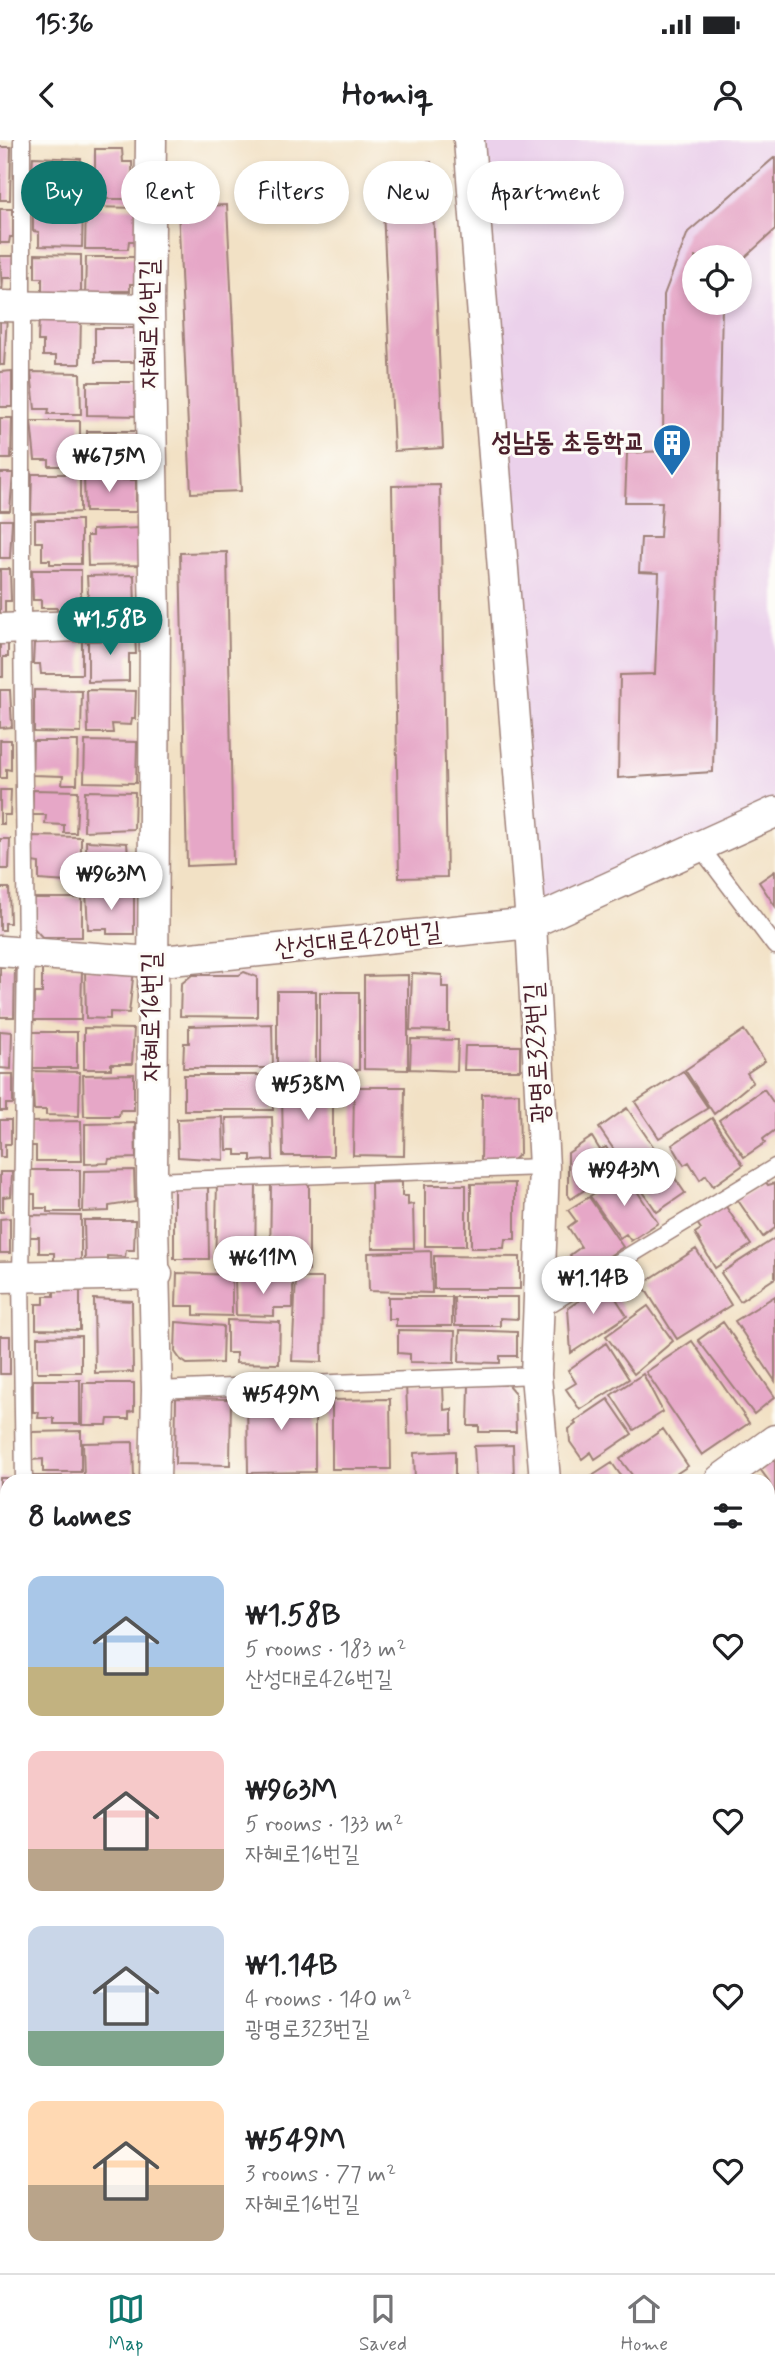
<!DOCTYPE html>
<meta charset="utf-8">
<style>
:root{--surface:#fff;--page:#f6f6f6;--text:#202124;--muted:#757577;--line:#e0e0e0;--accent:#0f766e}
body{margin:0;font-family:Mynerve,"Poor Story",sans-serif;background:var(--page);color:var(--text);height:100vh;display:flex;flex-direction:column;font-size:26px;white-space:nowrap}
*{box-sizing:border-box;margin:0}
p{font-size:23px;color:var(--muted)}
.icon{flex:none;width:38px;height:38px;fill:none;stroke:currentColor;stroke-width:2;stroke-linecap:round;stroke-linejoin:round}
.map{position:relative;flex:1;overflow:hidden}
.sheet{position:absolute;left:0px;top:1334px;width:775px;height:800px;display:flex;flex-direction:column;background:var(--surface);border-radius:21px 21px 0 0;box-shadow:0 4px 10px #0003}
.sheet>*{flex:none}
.banner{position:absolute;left:21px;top:21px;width:733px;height:63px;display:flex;gap:14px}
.controls{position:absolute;left:682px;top:105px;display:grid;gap:14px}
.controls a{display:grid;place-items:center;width:70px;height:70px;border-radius:50%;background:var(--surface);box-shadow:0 4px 10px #0003;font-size:35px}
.price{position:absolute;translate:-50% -60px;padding:0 16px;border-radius:24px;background:#fff;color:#222;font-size:23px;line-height:46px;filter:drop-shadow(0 2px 4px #0008)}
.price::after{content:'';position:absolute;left:50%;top:42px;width:21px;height:16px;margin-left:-10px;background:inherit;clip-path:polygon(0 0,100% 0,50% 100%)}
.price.active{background:var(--accent);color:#fff}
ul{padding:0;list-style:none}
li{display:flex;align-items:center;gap:21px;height:175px;padding:0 28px}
li span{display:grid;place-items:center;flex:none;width:196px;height:140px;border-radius:14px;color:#555}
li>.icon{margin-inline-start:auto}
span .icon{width:84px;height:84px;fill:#fffc;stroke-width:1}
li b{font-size:30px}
h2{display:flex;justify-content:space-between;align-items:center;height:84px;padding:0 28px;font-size:30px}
.chip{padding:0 24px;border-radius:32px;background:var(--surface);box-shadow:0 4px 10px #0003;font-size:24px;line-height:63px}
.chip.active{background:var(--accent);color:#fff}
.status{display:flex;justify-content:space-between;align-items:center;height:49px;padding:0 35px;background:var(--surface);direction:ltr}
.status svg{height:19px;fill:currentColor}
header{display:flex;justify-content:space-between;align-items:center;height:91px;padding:0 28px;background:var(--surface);font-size:32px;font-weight:800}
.dock{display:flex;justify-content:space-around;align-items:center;height:98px;border-top:2px solid var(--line);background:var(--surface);font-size:19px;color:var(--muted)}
.dock a{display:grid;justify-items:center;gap:4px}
.dock .active{color:var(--accent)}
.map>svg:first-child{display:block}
.built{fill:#ebd1eb;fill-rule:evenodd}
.building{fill:#e6a7c7}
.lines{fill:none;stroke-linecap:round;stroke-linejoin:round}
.lane-casing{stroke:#9e8078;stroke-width:19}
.street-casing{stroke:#9e8078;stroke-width:33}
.lane{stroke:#fff;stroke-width:16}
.street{stroke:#fff;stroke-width:30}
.labels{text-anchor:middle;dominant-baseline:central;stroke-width:6;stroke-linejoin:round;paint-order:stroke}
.street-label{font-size:26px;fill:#4a1f2b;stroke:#fdfcf7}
.poi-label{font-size:26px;font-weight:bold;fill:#4a1f2b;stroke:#fdfcf7;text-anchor:end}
</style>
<div class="status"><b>15:36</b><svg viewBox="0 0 49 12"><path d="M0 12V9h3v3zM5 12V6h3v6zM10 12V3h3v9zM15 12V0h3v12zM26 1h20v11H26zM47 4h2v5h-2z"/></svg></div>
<header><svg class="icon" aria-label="back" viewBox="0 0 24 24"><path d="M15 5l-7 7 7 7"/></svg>Homiq<svg class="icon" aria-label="person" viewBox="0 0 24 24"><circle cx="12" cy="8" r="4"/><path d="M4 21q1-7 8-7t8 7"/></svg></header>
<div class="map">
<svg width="775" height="2133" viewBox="0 0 775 2133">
<rect width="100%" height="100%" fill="#fdfcf7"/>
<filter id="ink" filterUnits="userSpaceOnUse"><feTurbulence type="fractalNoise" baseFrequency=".0143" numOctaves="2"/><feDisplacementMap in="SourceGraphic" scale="14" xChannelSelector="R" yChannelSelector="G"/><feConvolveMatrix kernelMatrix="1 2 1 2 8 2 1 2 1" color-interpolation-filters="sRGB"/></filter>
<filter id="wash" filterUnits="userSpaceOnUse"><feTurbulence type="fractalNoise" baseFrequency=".00686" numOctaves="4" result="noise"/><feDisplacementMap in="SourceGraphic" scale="28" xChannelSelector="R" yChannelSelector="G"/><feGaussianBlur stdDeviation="1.57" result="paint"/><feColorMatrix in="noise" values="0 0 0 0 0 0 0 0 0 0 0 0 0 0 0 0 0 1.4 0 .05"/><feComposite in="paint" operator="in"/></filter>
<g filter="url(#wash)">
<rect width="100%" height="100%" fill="#f2e1c5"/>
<path class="built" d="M469,0h306v677l-244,106zM695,117h45v46h-45z"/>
<g id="blocks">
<path class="building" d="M0,7h11l-1,53h-10z
M95,9h27l1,13h9l1,37h-38z
M33,17l48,2 -2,42 -40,-7v-6l-8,-1z
M775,17v73l-35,32v-5h-45v46h27l-9,469 -95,6 2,-103 35,-1 4,-101 -20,-1 2,-34h19l2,-36h-37l2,-49 36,-2 1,-156 24,-63z
M431,22l12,286 -49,3 -13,-286z
M33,65l50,1 -1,41 -43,-1v-14l-6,-1z
M227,65l14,286 -50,2 -13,-286z
M86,67l56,1 -1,33h-12l-1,8h-43z
M0,69h13v28h-3l-1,6h-9z
M35,114l46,1v43l-39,-1v-19h-7z
M0,116h14l-1,22h-10l-1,16z
M86,117h55v27h-11v7h-18l-1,7 -26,-1z
M0,176h7l-3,49h-4z
M39,176l42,1 -1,47h-24v-8h-13v-15h-5z
M95,188h42l-3,34h-39z
M12,231v36h-12v-35z
M31,232l49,1 1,41h-33l1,-5h-14z
M87,242h54v34l-54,-1z
M0,278h12l-1,41h-11z
M31,281h49v45h-31v-6h-14z
M87,291h52v36h-53z
M0,333h13l-3,38h-10z
M32,334h48v38l-49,2z
M84,335h35v5h17v32h-51z
M440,345l7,392 -48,1 -7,-392z
M0,380h12l-2,38h-10z
M35,380h46v44h-31v-4h-8v-18h-7z
M139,388l1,37 -52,1 -1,-30h5v-6z
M227,412l6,312 -46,2 -7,-313z
M0,429h10l1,32h-6v13h-5z
M32,430h49v43l-23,1 -1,-6h-16v-8h-8z
M134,435l1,32 -10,6h-36l-2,-37z
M135,493l1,21h-7v27l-41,1v-47z
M0,495h8v22h-5v20h-3z
M42,495h40v39h-41l-1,-10h-7l1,-21z
M0,550h10l2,37 -12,1z
M34,550l48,1 -1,42 -47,-1z
M87,550l49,1 -1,28h-3l-1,6 -19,-1 1,9h-25z
M0,600h11v30l-5,-1v9h-6z
M33,601h45l-1,43h-15l1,-8 -31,-1z
M85,601l52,1 -1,41 -52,-1z
M0,650h11l-1,25h-6v9h-4z
M33,650l45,1 -2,42h-12v-8l-19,-1 1,-9h-14z
M85,651l50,1 -1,37 -50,2z
M32,696l49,1v46l-42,-3v-17l-7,-1z
M0,699h10l-1,30h-9z
M86,701l41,2 1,12h6v25l-47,1z
M775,731v35l-16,-24z
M0,748h9l1,35h-5v7h-5z
M86,752h48v42h-27v-5h-19z
M32,758h50v39h-40l-11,-12z
M0,827h15l-1,50h-14z
M42,828l40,1 -1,51h-48l1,-27h8z
M85,829l49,1 -5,43 -19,-1v7l-24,-1z
M244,832l13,5v40l-77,-1 1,-32 11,-9h47z
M412,833l30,2v12h7v44l-39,-1z
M408,835v95l-44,-1v-93z
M277,851h39v78l-39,1z
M320,852h39v78h-39z
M272,884l1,44h-90l1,-25h5v-17z
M84,888l50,1 -2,35h-21v5h-27z
M744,890l21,31 -18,12 6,9 -39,32 -29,-44z
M0,891l12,1 -1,37 -11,-1z
M33,892h44v36h-44z
M411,899l47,1 -1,31 -47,-2z
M465,906h55v24h-56z
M32,931l48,1 -1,44 -33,-1v-5h-12z
M683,931l25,37 -49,30 -24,-36z
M0,934h13v30h-7v7h-6z
M134,934v36h-14l-1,6h-35l-1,-41z
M184,935h89v35h-89z
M333,947v69h-50l-1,-68z
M354,947h51l-1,69 -51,-1z
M764,949l11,16v25l-12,9 2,4 -21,14 -25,-37z
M519,953l1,60 -8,8h-31l1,-67z
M627,968l58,85 -28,19 -58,-84z
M223,977l1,43 -46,-3 -1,-38z
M272,977l1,43 -22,1v-6h-15v-5h-9l-1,-32z
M712,978l31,47 -30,21 -7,-11 -6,5 -11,-18 -5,3 -12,-20z
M0,980h11v24h-6v13h-5z
M81,981l1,40h-46v-15h-5v-24z
M135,983l1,35 -27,1 -1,4 -23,1v-40z
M592,997l8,13 6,-3 13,20 -48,32 -3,-4v-42z
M30,1030h50v42h-33v-4h-12v-14h-5z
M134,1030l1,32 -26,4v5l-26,1 1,-41z
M0,1032h12l-1,24 -8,1v15h-3z
M625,1033l33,50 -27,18 -5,-7 -6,4 -30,-42z
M764,1040l4,5 7,-2v45l-12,9 -26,-38z
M217,1042l39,1 -1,87 -40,-1z
M271,1042l38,1v87l-39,1z
M402,1042v14h6v9l5,-1 1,44h-42l-1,-65z
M515,1043v56h-10l-1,9h-33v-64z
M425,1045h41v61h-41z
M208,1046l1,73h-35v-72z
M589,1057l34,50 -41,27 -12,-19 11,-8 -13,-20 8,-6 -8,-11z
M725,1065l26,40 -36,23 -20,-35 6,-4 -4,-6z
M30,1075l51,1v47l-27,-1v-9h-15v-16h-9z
M10,1078v35h-10v-34z
M84,1080h51l-1,30h-8l-1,7 -18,-1v6h-22z
M775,1098v40l-35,23 -19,-28z
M696,1109l35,56 -54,34 -35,-55z
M431,1111l1,42 -63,-2 -1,-38z
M434,1116l86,1v32h-86z
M177,1133l55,2v41l-38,-1v-9h-18z
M296,1138h27l-1,84 -30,-1z
M235,1139l58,1v28h-19v8l-38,-1z
M54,1143l26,1v46l-44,-1v-25h8v-8h10z
M606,1143l21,33 -56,37 -3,-45z
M775,1156v85l-40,-60z
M388,1157h64v29h-56v-7h-8z
M454,1157h64v22l-18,-1v8h-45z
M94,1159l38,2 1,71 -38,1z
M648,1166l25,35 -39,33 -28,-38z
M227,1180l53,2 -1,42 -43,-1v-10h-9z
M176,1182l47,4 -1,37 -35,1 -7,-5 -5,-7z
M723,1182l52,75 -21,17 -56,-74z
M398,1190l57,1 -1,32 -44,-1v-8l-12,-1z
M460,1190l57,2v24h-17v7l-41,-1z
M0,1196h10v38h-10z
M81,1196v36h-44v-35z
M692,1201l57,82 -47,32 -56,-83z
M606,1203l23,36 -49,31 -14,-21 10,-6 -8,-13z
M643,1234l20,38 -29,18 -23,-35z
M33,1240h47v44h-26v-6h-16l1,-6h-6z
M83,1243h51v28l-5,1v7h-21l-1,6h-25z
M406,1244l37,1 1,25 8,-1v24l-44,1z
M469,1244l39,1 7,8 1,39h-37v-6h-11z
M315,1252v80l-67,1 -1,-80z
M176,1258l55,1 -1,66 -55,-1z
M390,1259l1,70h-59v-69z
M608,1259l24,35 -37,25 -4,-7 -9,7 -12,-17 -1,-13 7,-5 -2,-2z
M663,1289l25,37 -21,14h-31l-16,-21z
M81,1291v41h-38v-13l-11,1v-28z
M133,1302l1,38h-50l-1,-37z
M513,1305l1,35h-38l-2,-34z
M455,1311v29h-40l-1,-27z
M775,1318v42l-7,-20 -8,-11z
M612,1323l12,17h-38z
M33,1336h46v4h-47z
M0,1338h10l-3,2 -2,33h-5z
M0,1385h7l-1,36h-6z
M775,1394v43l-7,3v-43z
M775,1455v46l-7,3v-47z
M0,1477h7v40l-7,-1z
M0,1520h7v45h-7z
M0,1569h7v43l-7,3z
M775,1625v44l-7,3v-44z
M0,1634h7v33h-7z
M0,1669h7v43h-7z
M768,1681l7,15v39l-7,4z
M0,1731h7v34l-7,-1z
M775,1759v50l-7,-15v-32z
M0,1779h7v214h-7z
M775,1835v41l-7,3v-41z
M0,2032h7v44h-7z
M768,2033h7v88l-7,-8z
M0,2099h7v27h41v7h-48z
M61,2126h74v7h-73z
M173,2126h57v5h-57z
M239,2126h26v6h-26z
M339,2126h49v7h-49z"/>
</g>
</g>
<g filter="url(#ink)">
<use href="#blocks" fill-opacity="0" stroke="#9e8078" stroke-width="2"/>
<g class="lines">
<defs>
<path id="lane" d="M22,0v490l4,321 -5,327 3,202
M701,708l74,98
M152,1041l392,-14
M540,1170l235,-143
M157,1250l379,-15
M768,1559l7,12
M768,1755l7,-3
M308,2126v7"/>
<path id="street" d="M151,0l-2,169 6,314 -3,558 5,209 -2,90
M469,0l62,783 13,244 -8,208 9,105
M0,166l149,3
M0,489l155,-6
M0,811l152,11 379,-39 244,-111
M0,1137l157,-3
M720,1340l55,-40
M0,1451h7
M768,1982l7,14
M0,2009h7
M149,2133v-7"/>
</defs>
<use href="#lane" class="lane-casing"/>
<use href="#street" class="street-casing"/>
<use href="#lane" class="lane"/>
<use href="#street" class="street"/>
</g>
</g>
<defs>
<symbol id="building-pin" viewBox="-11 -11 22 30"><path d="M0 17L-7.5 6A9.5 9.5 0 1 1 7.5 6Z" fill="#1f6fb2" stroke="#fdfcf7"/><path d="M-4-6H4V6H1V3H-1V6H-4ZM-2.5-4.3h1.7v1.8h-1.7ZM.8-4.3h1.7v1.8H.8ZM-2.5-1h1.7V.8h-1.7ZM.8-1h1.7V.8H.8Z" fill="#fff"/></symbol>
</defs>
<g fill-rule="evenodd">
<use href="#building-pin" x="650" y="281" width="44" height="60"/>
</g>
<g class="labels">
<g class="street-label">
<text transform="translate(150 184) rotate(-90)">자혜로16번길</text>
<text transform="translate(358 801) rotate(-6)">산성대로420번길</text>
<text transform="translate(152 877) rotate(-90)">자혜로16번길</text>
<text transform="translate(538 913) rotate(-93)">광명로323번길</text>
</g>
<g class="poi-label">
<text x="645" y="303">성남동 초등학교</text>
</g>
</g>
</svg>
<div class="controls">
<a><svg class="icon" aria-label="locate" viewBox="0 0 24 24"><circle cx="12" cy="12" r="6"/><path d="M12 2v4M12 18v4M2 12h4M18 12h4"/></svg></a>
</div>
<b class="price" style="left:109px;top:354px">₩675M</b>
<b class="price active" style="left:110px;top:517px">₩1.58B</b>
<b class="price" style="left:111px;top:772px">₩963M</b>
<b class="price" style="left:308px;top:982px">₩538M</b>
<b class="price" style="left:624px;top:1068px">₩943M</b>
<b class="price" style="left:263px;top:1156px">₩611M</b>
<b class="price" style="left:593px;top:1176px">₩1.14B</b>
<b class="price" style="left:281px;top:1292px">₩549M</b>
<div class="banner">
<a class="chip active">Buy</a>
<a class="chip">Rent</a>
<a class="chip">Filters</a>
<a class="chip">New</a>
<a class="chip">Apartment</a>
</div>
<section class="sheet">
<h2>8 homes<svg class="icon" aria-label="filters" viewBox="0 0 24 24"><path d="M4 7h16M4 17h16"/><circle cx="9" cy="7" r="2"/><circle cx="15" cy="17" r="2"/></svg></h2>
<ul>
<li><span style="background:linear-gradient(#a9c7e8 65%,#c2b280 0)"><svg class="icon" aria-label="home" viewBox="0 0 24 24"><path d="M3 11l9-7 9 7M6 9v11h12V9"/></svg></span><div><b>₩1.58B</b><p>5 rooms · 183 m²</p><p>산성대로426번길</p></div><svg class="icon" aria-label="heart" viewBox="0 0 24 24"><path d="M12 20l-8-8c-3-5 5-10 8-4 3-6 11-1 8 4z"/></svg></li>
<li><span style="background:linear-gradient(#f6c9c9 70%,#b9a48a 0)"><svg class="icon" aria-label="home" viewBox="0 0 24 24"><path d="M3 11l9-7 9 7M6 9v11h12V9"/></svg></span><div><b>₩963M</b><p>5 rooms · 133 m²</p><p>자혜로16번길</p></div><svg class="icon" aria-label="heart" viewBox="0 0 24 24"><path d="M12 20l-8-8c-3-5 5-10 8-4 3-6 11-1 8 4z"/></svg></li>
<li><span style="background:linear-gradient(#c9d6e8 75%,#7fa58c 0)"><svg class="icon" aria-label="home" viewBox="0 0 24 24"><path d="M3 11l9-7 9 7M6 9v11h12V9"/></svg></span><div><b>₩1.14B</b><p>4 rooms · 140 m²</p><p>광명로323번길</p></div><svg class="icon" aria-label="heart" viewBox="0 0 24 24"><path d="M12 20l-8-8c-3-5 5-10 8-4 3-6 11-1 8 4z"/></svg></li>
<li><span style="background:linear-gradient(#ffd9b3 60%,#b9a48a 0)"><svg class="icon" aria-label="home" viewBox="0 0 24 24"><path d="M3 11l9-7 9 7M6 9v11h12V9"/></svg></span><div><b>₩549M</b><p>3 rooms · 77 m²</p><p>자혜로16번길</p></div><svg class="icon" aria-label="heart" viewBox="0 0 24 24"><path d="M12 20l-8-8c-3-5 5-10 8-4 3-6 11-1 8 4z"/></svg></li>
</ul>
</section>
</div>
<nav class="dock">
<a class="active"><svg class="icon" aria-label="map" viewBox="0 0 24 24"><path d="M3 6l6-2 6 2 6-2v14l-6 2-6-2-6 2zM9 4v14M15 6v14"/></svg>Map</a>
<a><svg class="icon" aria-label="saved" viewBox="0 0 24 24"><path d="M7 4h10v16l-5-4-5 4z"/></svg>Saved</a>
<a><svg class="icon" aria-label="home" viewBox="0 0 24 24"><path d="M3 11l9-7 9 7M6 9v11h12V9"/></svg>Home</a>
</nav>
